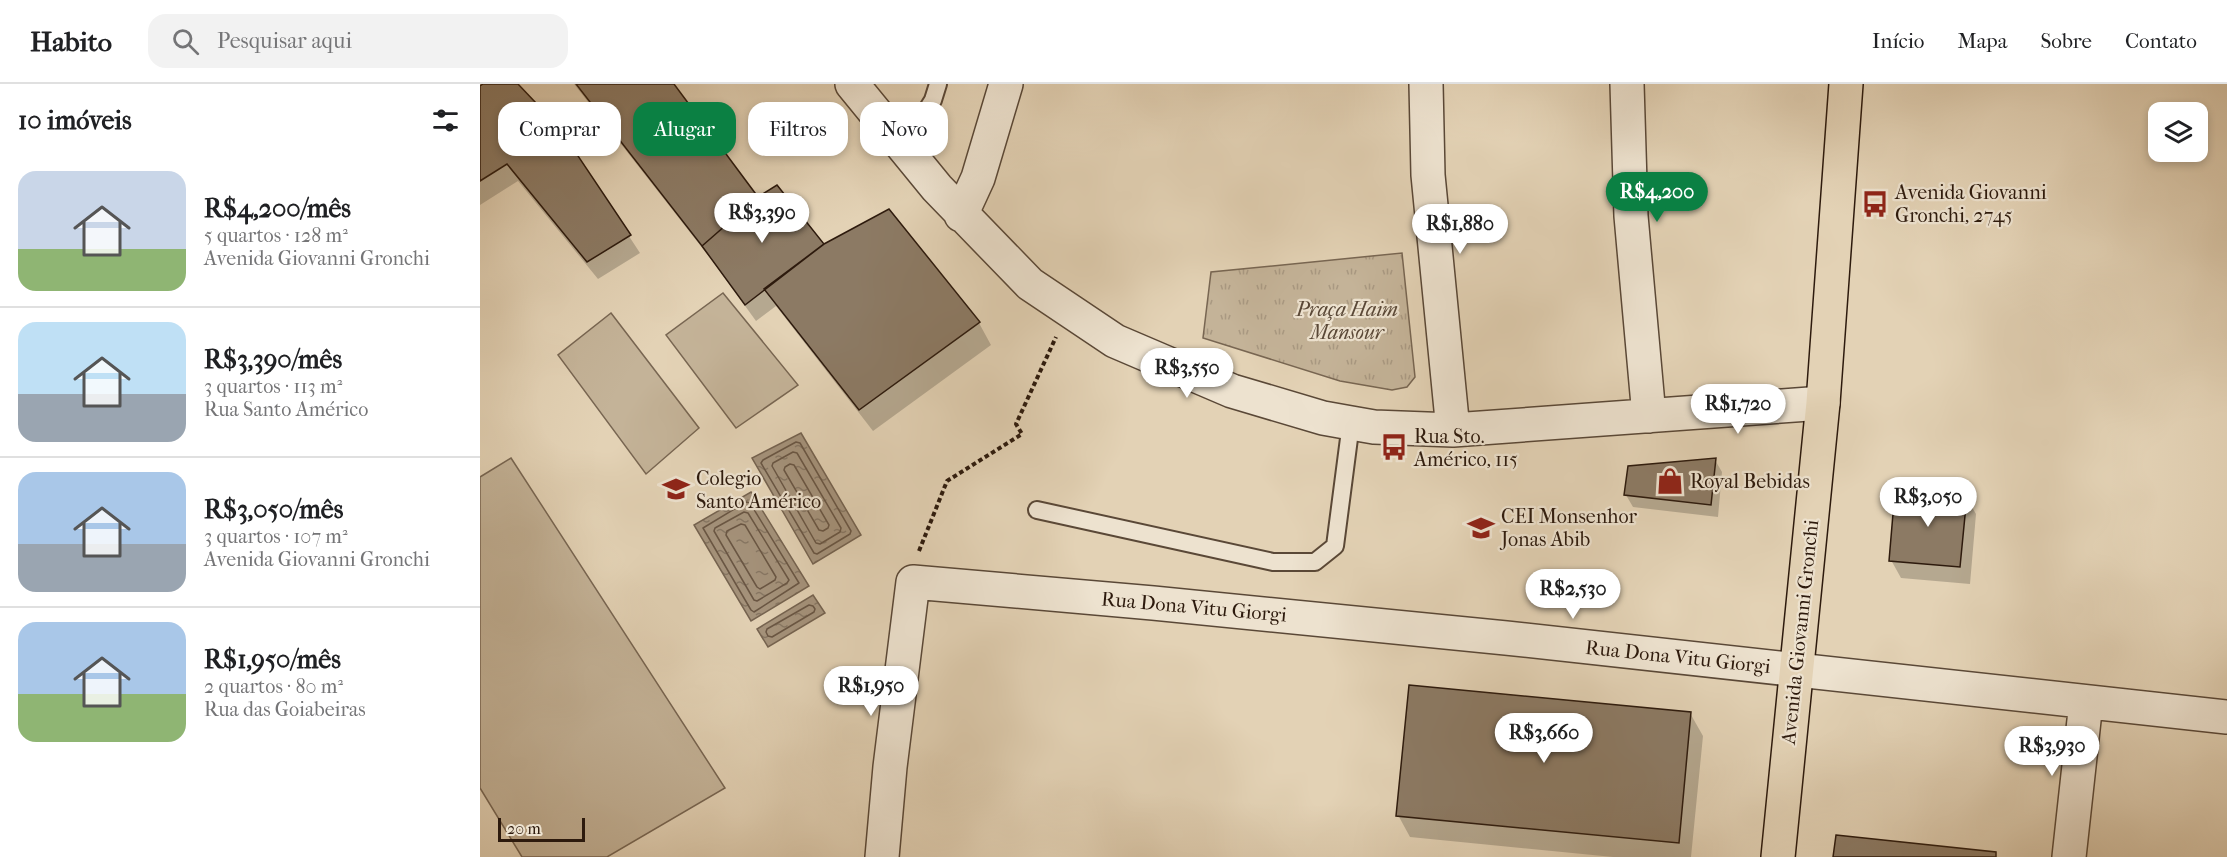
<!DOCTYPE html>
<html lang="pt">
<meta charset="utf-8">
<style>
:root{--surface:#fff;--page:#f2f2f2;--text:#202124;--muted:#757577;--line:#e0e0e0;--accent:#0b8043}
body{margin:0;font-family:"IM FELL French Canon",serif;background:var(--page);color:var(--text);height:100vh;display:flex;flex-direction:column;font-size:22px;white-space:nowrap}
*{box-sizing:border-box;margin:0}
p{font-size:20px;color:var(--muted)}
.icon{flex:none;width:33px;height:33px;fill:none;stroke:currentColor;stroke-width:2;stroke-linecap:round;stroke-linejoin:round}
.map{position:relative;flex:1;overflow:hidden}
.side{display:flex;flex-direction:column;background:var(--surface);width:480px}
.side>*{flex:none}
.banner{position:absolute;left:18px;top:18px;width:570px;height:54px;display:flex;gap:12px}
.controls{position:absolute;left:1668px;top:18px;display:grid;gap:12px}
.controls a{display:grid;place-items:center;width:60px;height:60px;border-radius:12px;background:var(--surface);box-shadow:0 3px 9px #0003;font-size:30px}
.scale{position:absolute;left:18px;bottom:15px;width:87px;box-sizing:border-box;padding-left:6px;border:3px solid #2d1a0d;border-top:0;font-size:16px;line-height:21px;white-space:nowrap;color:#2d1a0d;-webkit-text-stroke:4px #ede2cf;paint-order:stroke}
.price{position:absolute;translate:-50% -51px;padding:0 14px;border-radius:21px;background:#fff;color:#222;font-size:20px;line-height:39px;filter:drop-shadow(0 2px 3px #0008)}
.price::after{content:'';position:absolute;left:50%;top:36px;width:18px;height:14px;margin-left:-9px;background:inherit;clip-path:polygon(0 0,100% 0,50% 100%)}
.price.active{background:var(--accent);color:#fff}
ul{padding:0;list-style:none}
li{display:flex;align-items:center;gap:18px;height:150px;padding:0 18px}
li+li{border-top:2px solid var(--line)}
li span{display:grid;place-items:center;flex:none;width:168px;height:120px;border-radius:18px;color:#555}
li>.icon{margin-inline-start:auto}
span .icon{width:72px;height:72px;fill:#fffc;stroke-width:1}
li b{font-size:26px}
h2{display:flex;justify-content:space-between;align-items:center;height:72px;padding:0 18px;font-size:26px}
.pill{padding:0 21px;border-radius:18px;background:var(--surface);box-shadow:0 3px 9px #0003;font-size:21px;line-height:54px}
.pill.active{background:var(--accent);color:#fff}
header{display:flex;align-items:center;gap:36px;box-sizing:border-box;height:84px;padding:0 30px;background:var(--surface);border-bottom:2px solid var(--line)}
header strong{font-size:28px}
nav{display:flex;gap:33px;margin-inline-start:auto;font-size:21px}
.search{width:420px;height:54px;background:var(--page);display:flex;align-items:center;gap:15px;box-sizing:border-box;padding:0 21px;border-radius:18px;color:var(--muted);font-size:22px}
main{display:flex;flex:1;min-height:0}
.map>svg:first-child{display:block}
.park{fill:url(#park-tufts);stroke:#786652;stroke-width:1.5}
.garden{fill:#c4b398;stroke:#786652;stroke-width:1.5}
.water{fill:url(#water-ripples);stroke:#756350;stroke-width:1.5}
.shadow{fill:#0003}
.lines{fill:none;stroke-linecap:round;stroke-linejoin:round}
.shore{stroke:#695644;stroke-width:1.5}
.building{fill:#8c7a64;stroke:#2d1a0d;stroke-width:1.5}
.service-casing{stroke:#5a4837;stroke-width:20}
.minor-casing{stroke:#5a4837;stroke-width:36}
.primary-casing{stroke:#2d1a0d;stroke-width:36}
.path{stroke:#2d1a0d;stroke-width:4;stroke-dasharray:4.5 3;stroke-linecap:butt}
.service{stroke:#ede2cf;stroke-width:16}
.minor{stroke:#ede2cf;stroke-width:33}
.primary{stroke:#e3d2b5;stroke-width:33}
.labels{text-anchor:middle;dominant-baseline:central;stroke-width:4.5;stroke-linejoin:round;paint-order:stroke}
.poi-label{font-size:20px;fill:#2d1a0d;stroke:#ede2cf;text-anchor:start}
.park-label{font-size:20px;font-style:italic;fill:#5a4837;stroke:#ede2cf}
.street-label{font-size:20px;fill:#2d1a0d;stroke:#ede2cf}
</style>
<header>
<strong>Habito</strong>
<div class="search"><svg class="icon" aria-label="search" viewBox="0 0 24 24"><circle cx="10" cy="10" r="6"/><path d="M15 15l6 6"/></svg>Pesquisar aqui</div>
<nav><a>Início</a><a>Mapa</a><a>Sobre</a><a>Contato</a></nav>
</header>
<main>
<section class="side">
<h2>10 imóveis<svg class="icon" aria-label="filters" viewBox="0 0 24 24"><path d="M4 7h16M4 17h16"/><circle cx="9" cy="7" r="2"/><circle cx="15" cy="17" r="2"/></svg></h2>
<ul>
<li><span style="background:linear-gradient(#c9d6e8 65%,#8fb573 0)"><svg class="icon" aria-label="home" viewBox="0 0 24 24"><path d="M3 11l9-7 9 7M6 9v11h12V9"/></svg></span><div><b>R$4,200/mês</b><p>5 quartos · 128 m²</p><p>Avenida Giovanni Gronchi</p></div></li>
<li><span style="background:linear-gradient(#bfe0f5 60%,#9aa5b1 0)"><svg class="icon" aria-label="home" viewBox="0 0 24 24"><path d="M3 11l9-7 9 7M6 9v11h12V9"/></svg></span><div><b>R$3,390/mês</b><p>3 quartos · 113 m²</p><p>Rua Santo Américo</p></div></li>
<li><span style="background:linear-gradient(#a9c7e8 60%,#9aa5b1 0)"><svg class="icon" aria-label="home" viewBox="0 0 24 24"><path d="M3 11l9-7 9 7M6 9v11h12V9"/></svg></span><div><b>R$3,050/mês</b><p>3 quartos · 107 m²</p><p>Avenida Giovanni Gronchi</p></div></li>
<li><span style="background:linear-gradient(#a9c7e8 60%,#8fb573 0)"><svg class="icon" aria-label="home" viewBox="0 0 24 24"><path d="M3 11l9-7 9 7M6 9v11h12V9"/></svg></span><div><b>R$1,950/mês</b><p>2 quartos · 80 m²</p><p>Rua das Goiabeiras</p></div></li>
</ul>
</section>
<div class="map">
<svg width="1747" height="773" viewBox="0 0 1747 773">
<defs>
<pattern id="park-tufts" width="24" height="20" patternUnits="userSpaceOnUse" patternTransform="scale(1.5)"><rect width="24" height="20" fill="#c4b398"/><path d="M3 7l-1-3M5 7V3M7 7l1-3M15 17l-1-3M17 17v-4M19 17l1-3" fill="none" stroke="#a99982"/></pattern>
<pattern id="water-ripples" width="26" height="14" patternUnits="userSpaceOnUse" patternTransform="scale(1.5)"><rect width="26" height="14" fill="#a5937c"/><path d="M2 4q2-2 4 0t4 0M15 11q2-2 4 0t4 0" fill="none" stroke="#877764"/></pattern>
</defs>
<rect width="100%" height="100%" fill="#e3d2b5"/>
<filter id="stains"><feTurbulence type="fractalNoise" baseFrequency=".00333" numOctaves="4"/><feColorMatrix values="0 0 0 0 .2 0 0 0 0 .09 0 0 0 0 .02 0 0 0 .5 -.17"/></filter>
<radialGradient id="worn" r=".72"><stop offset=".6" stop-color="#630" stop-opacity="0"/><stop offset="1" stop-color="#630" stop-opacity=".3"/></radialGradient>
<path class="park" d="M922,169l13,124 -8,10 -15,3 -52,-9 -137,-43 8,-66z"/>
<path class="garden" d="M243,209l75,92 -62,43 -70,-93z
M131,229l88,115 -53,46 -88,-119z
M31,374l214,330 -118,69h-85l-42,-69v-311z"/>
<path class="water" d="M321,349l60,102 -48,29 -61,-106z
M271,408l58,94 -58,35 -57,-96z
M333,511l12,18 -57,34 -11,-18z"/>
<path class="shadow" d="M0,0h36l54,57 15,28 55,84 -42,26 -80,-98 -38,24z
M94,0h98l86,115 65,47 65,-35 91,112 12,22 -118,86 -97,-125 -20,15 -42,-58z
M1235,376l7,12 -4,45 -85,-10 -7,-12z
M1486,413l10,17 -6,70 -69,-6 -10,-18z
M1210,629l13,23 -12,121h-78l-203,-20 -12,-22z"/>
<g class="lines">
<path class="shore" d="M316,358l4,1 51,88 -1,3 -33,20 -3,-1 -53,-90 2,-3z
M313,368l4,1 44,75 -1,4 -20,12 -4,-1 -44,-77 1,-3z
M310,380l4,1 35,60 -1,3 -5,3 -4,-1 -35,-60 1,-3z
M266,418l4,1 49,80 -45,29 -3,-2 -48,-82z
M264,428l4,1 41,67 -2,3 -30,18 -3,-1 -40,-69 1,-3z
M261,440l4,1 31,52 -1,3 -15,9 -3,-2 -31,-52 1,-4z
M329,521l4,1 2,3 -1,3 -42,25 -4,-1 -2,-4 1,-3z"/>
</g>
<path class="building" d="M3,0h35l53,56 7,16 53,79 -44,27 -80,-98 -27,17v-95z
M96,0h98l84,113 -56,49z
M297,101l47,59 -79,61 -43,-59 56,-49z
M409,125l91,113 -121,88 -95,-121 60,-45z
M1236,374l-5,47 -87,-10 4,-29z
M1415,406l72,5 -7,72 -71,-6z
M929,601l282,27 -12,131 -283,-27z
M1356,751l160,17v5h-163z"/>
<g class="lines">
<defs>
<path id="service" d="M423,64l30,-48 5,-16
M557,426l236,52h42l20,-16 16,-123"/>
<path id="minor" d="M372,0l85,104 93,96 85,57 117,50 91,27 28,5 23,4 79,3 370,-27
M946,0l2,91 25,255
M1147,0l4,132 18,200
M481,131l17,-37 28,-94
M402,773l8,-90 23,-185 240,21 353,35 721,79
M1589,773l17,-155"/>
<path id="primary" d="M1298,773l45,-454 23,-319"/>
</defs>
<use href="#service" class="service-casing"/>
<use href="#minor" class="minor-casing"/>
<use href="#primary" class="primary-casing"/>
<path class="path" d="M439,467l28,-70 75,-47 -6,-10 40,-87"/>
<use href="#service" class="service"/>
<use href="#minor" class="minor"/>
<use href="#primary" class="primary"/>
</g>
<defs>
<symbol id="bus-bare" viewBox="-9 -9 18 18"><path d="M-5-6H5V4H4V6H2V4H-2V6H-4V4H-5ZM-3.5-4V0h7V-4ZM-3.5 1.2v1.5H-2V1.2ZM2 1.2v1.5H3.5V1.2Z" fill="#8f2418" stroke="#ede2cf" stroke-width="2.5" paint-order="stroke"/></symbol>
<symbol id="shop-bare" viewBox="-9 -9 18 18"><path d="M-5-2.5h2.3a2.7 3.5 0 0 1 5.4 0H5L5.5 6h-11ZM-1.5-2.5h3a1.5 2.3 0 0 0-3 0Z" fill="#8f2418" stroke="#ede2cf" stroke-width="2.5" paint-order="stroke"/></symbol>
<symbol id="school-bare" viewBox="-9 -9 18 18"><path d="M0-5L7-2L0 1L-7-2ZM-4 1L0 2.5L4 1V4Q0 6-4 4Z" fill="#8f2418" stroke="#ede2cf" stroke-width="2.5" paint-order="stroke"/></symbol>
</defs>
<g fill-rule="evenodd">
<use href="#bus-bare" x="1376" y="101" width="38" height="38"/>
<use href="#bus-bare" x="895" y="344" width="38" height="38"/>
<use href="#shop-bare" x="1171" y="378" width="38" height="38"/>
<use href="#school-bare" x="177" y="386" width="38" height="38"/>
<use href="#school-bare" x="982" y="425" width="38" height="38"/>
</g>
<g class="labels">
<g class="poi-label">
<text x="1415" y="108">Avenida Giovanni<tspan x="1415" dy="23">Gronchi, 2745</tspan></text>
<text x="934" y="352">Rua Sto.<tspan x="934" dy="23">Américo, 115</tspan></text>
<text x="216" y="394">Colegio<tspan x="216" dy="23">Santo Américo</tspan></text>
<text x="1210" y="397">Royal Bebidas</text>
<text x="1021" y="432">CEI Monsenhor<tspan x="1021" dy="23">Jonas Abib</tspan></text>
</g>
<g class="park-label">
<text x="867" y="225">Praça Haim<tspan x="867" dy="23">Mansour</tspan></text>
</g>
<g class="street-label">
<text transform="translate(714 523) rotate(5)">Rua Dona Vitu Giorgi</text>
<text transform="translate(1320 548) rotate(-84)">Avenida Giovanni Gronchi</text>
<text transform="translate(1198 573) rotate(6)">Rua Dona Vitu Giorgi</text>
</g>
</g>
<rect width="100%" height="100%" filter="url(#stains)"/>
<rect width="100%" height="100%" fill="url(#worn)"/>
</svg>
<div class="controls">
<a><svg class="icon" aria-label="layers" viewBox="0 0 24 24"><path d="M12 4l9 5-9 5-9-5zM3 14l9 5 9-5"/></svg></a>
</div>
<div class="scale">20 m</div>
<b class="price active" style="left:1177px;top:139px">R$4,200</b>
<b class="price" style="left:282px;top:160px">R$3,390</b>
<b class="price" style="left:980px;top:171px">R$1,880</b>
<b class="price" style="left:707px;top:315px">R$3,550</b>
<b class="price" style="left:1258px;top:351px">R$1,720</b>
<b class="price" style="left:1448px;top:444px">R$3,050</b>
<b class="price" style="left:1093px;top:536px">R$2,530</b>
<b class="price" style="left:391px;top:633px">R$1,950</b>
<b class="price" style="left:1064px;top:680px">R$3,660</b>
<b class="price" style="left:1572px;top:693px">R$3,930</b>
<div class="banner">
<a class="pill">Comprar</a>
<a class="pill active">Alugar</a>
<a class="pill">Filtros</a>
<a class="pill">Novo</a>
</div>
</div>
</main>
